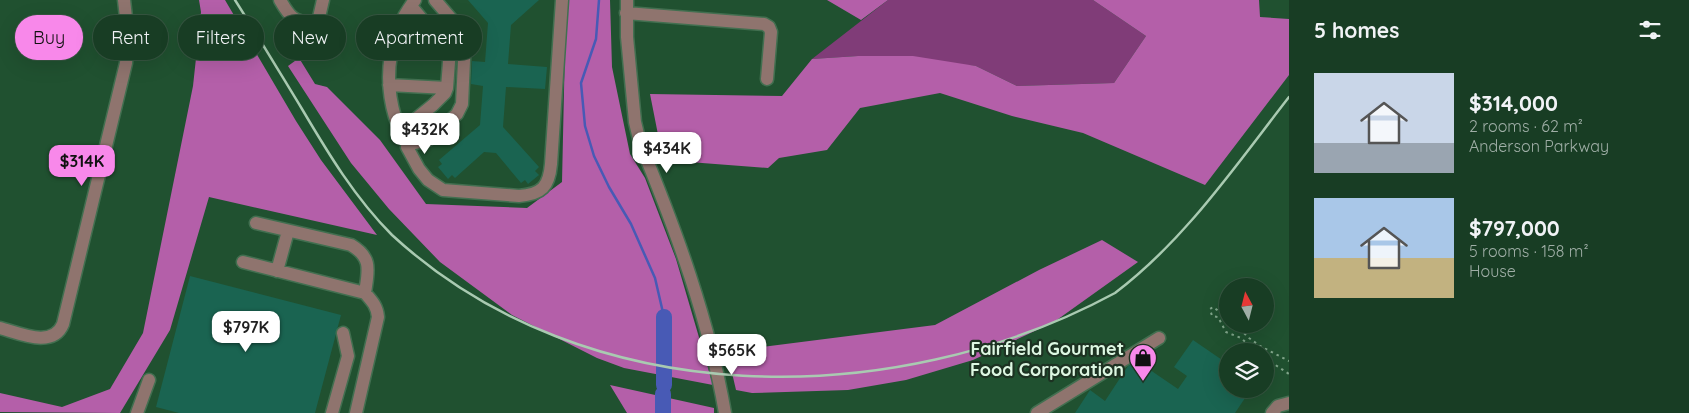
<!DOCTYPE html>
<meta charset="utf-8">
<style>
:root{--surface:#183d24;--page:#254831;--text:#f1f3f6;--muted:#9faea6;--line:#365641;--accent:#f888ea}
body{margin:0;font-family:Quicksand,sans-serif;background:var(--page);color:var(--text);height:100vh;display:flex;flex-direction:column;font-size:19px;white-space:nowrap}
*{box-sizing:border-box;margin:0}
p{font-size:16px;color:var(--muted)}
.icon{flex:none;width:28px;height:28px;fill:none;stroke:currentColor;stroke-width:2;stroke-linecap:round;stroke-linejoin:round}
.map{position:relative;flex:1;overflow:hidden}
.sheet{display:flex;flex-direction:column;background:var(--surface);width:400px}
.sheet>*{flex:none}
.hud{position:absolute;left:15px;top:15px;width:475px;height:45px;display:flex;gap:10px}
.needle{width:32px;rotate:353deg}
.buttons{position:absolute;left:1219px;top:278px;display:grid;gap:10px}
.buttons a{display:grid;place-items:center;width:55px;height:55px;border-radius:50%;background:var(--surface);box-shadow:0 5px 20px #0002,0 0 0 1px var(--line);font-size:25px}
.price{position:absolute;translate:-50% -42px;padding:0 11px;border-radius:10px;background:#fff;color:#222;font-size:16px;line-height:32px;filter:drop-shadow(0 1px 2px #0008)}
.price::after{content:'';position:absolute;left:50%;top:30px;width:15px;height:11px;margin-left:-8px;background:inherit;clip-path:polygon(0 0,100% 0,50% 100%)}
.price.current{background:var(--accent);color:#111}
ul{padding:0;list-style:none}
li{display:flex;align-items:center;gap:15px;height:125px;padding:0 25px}
li span{display:grid;place-items:center;flex:none;width:140px;height:100px;border-radius:0px;color:#555}
li>.icon{margin-inline-start:auto}
span .icon{width:60px;height:60px;fill:#fffc;stroke-width:1}
li b{font-size:21px}
h2{display:flex;justify-content:space-between;align-items:center;height:60px;padding:0 25px;font-size:21px}
.pill{padding:0 18px;border-radius:22px;background:var(--surface);box-shadow:0 5px 20px #0002,0 0 0 1px var(--line);font-size:18px;line-height:45px}
.pill.current{background:var(--accent);color:#111}
main{display:flex;flex:1;min-height:0}
.map>svg:first-child{display:block}
.green{fill:#803c78}
.forest{fill:#b45fa9}
.lines{fill:none;stroke-linecap:round;stroke-linejoin:round}
.stream{stroke:#485ab5;stroke-width:2.5}
.river{stroke:#485ab5;stroke-width:16}
.building{fill:#1a6451}
.minor-casing{stroke:#426f50;stroke-width:15}
.path{stroke:#81a68b;stroke-width:2;stroke-dasharray:2.5 4;stroke-linecap:butt}
.minor{stroke:#8f746e;stroke-width:12}
.rail{stroke:#a9cab1;stroke-width:2.5}
.labels{text-anchor:middle;dominant-baseline:central;stroke-width:4.5;stroke-linejoin:round;paint-order:stroke}
.poi-label{font-size:18px;font-weight:bold;fill:#ddf7e2;stroke:#1d3222;text-anchor:end}
</style>
<main>
<div class="map">
<svg width="1289" height="413" viewBox="0 0 1289 413">
<rect width="100%" height="100%" fill="#205130"/>
<path class="green" d="M888,0h205l53,36 -32,47 -97,3 -41,-20 -118,-10 -46,3z"/>
<path class="forest" d="M199,0h26l71,121 25,39 56,75 -168,-38 -39,133 -50,83 -120,-1v-19l62,14 48,-18 33,-56 50,-247 8,-74z
M566,0h44l2,67 18,87 15,24 31,81 37,126 -89,-17 -27,-10 -85,-43 -72,-53 -51,-53 -38,-46 -63,-97 11,-8 16,26 12,3 53,53 46,64 101,4 35,-26z
M827,0h61l-27,20z
M1093,0h166l1,17 29,2v56l-84,110 -122,-52 -71,-17 -72,-23 -80,15 -33,42 -48,8 -11,10 -105,-8 -13,-66 132,2 30,-37 46,-3h55l63,10 41,20 97,-3 32,-47z
M1102,240l36,22 -84,60 -81,38 -67,20 -58,10 -96,3 -16,-3 -11,-47 22,6 188,-24 104,-55z
M610,385l104,23v5h-87z"/>
<g class="lines">
<path class="stream" d="M599,0l-3,39 -15,44 4,43 9,30 15,31 22,37 24,54 9,39"/>
<path class="river" d="M664,385v-68
M663,413v-19"/>
</g>
<path class="building" d="M468,0h71l-28,25 -3,39 39,3 -2,22 -39,-2 -3,40 36,40 -4,4 4,4 -11,9 -3,-4 -4,3 -25,-30 -12,-1 -29,26 -3,-3 -4,4 -10,-12 4,-3 -3,-4 41,-35 3,-39 -12,-2 1,-23 13,1 3,-39z
M190,276l151,39 -26,98h-136l-23,-6z
M1193,340l35,24v25h23l-16,24h-160l15,-23 15,11 23,-35 9,-5 41,28 9,-13 -13,-9z"/>
<g class="lines">
<defs>
<path id="minor" d="M280,0c12,21 14,20 37,26l6,-26
M415,0c-26,33 -32,77 -20,117 4,11 8,22 20,26l13,-3 29,-26 5,-10 3,-65 -6,-11 -24,-28
M627,0v37l8,85 5,21c36,87 69,177 85,270
M626,13l138,11 5,3 2,5 -4,47
M391,50l57,4
M389,85l58,3
M401,131l32,-26 12,-12 2,-5 2,-26 -1,-8 -5,-10 -32,-38
M409,141l-2,6 12,22 9,11 15,10 76,6c23,-2 30,-9 32,-32l11,-164
M256,223l95,22c22,13 17,26 14,48
M243,262l122,31c7,8 12,13 13,24l-22,96
M277,271l11,-40
M0,328c19,5 53,21 63,-4l63,-261 2,-28 -4,-35
M137,413l12,-33
M332,413l16,-57 -5,-23
M1037,413l122,-75
M1272,413l6,-7 11,-3"/>
</defs>
<use href="#minor" class="minor-casing"/>
<path class="path" d="M1228,318l-15,-11 -3,2 2,7 6,1 8,15 15,6 14,13
M1235,324l14,14 11,8 29,15
M1265,358l24,16"/>
<use href="#minor" class="minor"/>
<path class="rail" d="M235,0c23,36 45,73 67,109 26,44 53,89 90,126 193,178 501,178 723,58 70,-53 121,-128 174,-196"/>
</g>
<defs>
<symbol id="shop-pin" viewBox="-11 -11 22 30"><path d="M0 17L-7.5 6A9.5 9.5 0 1 1 7.5 6Z" fill="#f888ea" stroke="#1d3222"/><path d="M-5-2.5h2.3a2.7 3.5 0 0 1 5.4 0H5L5.5 6h-11ZM-1.5-2.5h3a1.5 2.3 0 0 0-3 0Z" fill="#111"/></symbol>
</defs>
<g fill-rule="evenodd">
<use href="#shop-pin" x="1127" y="342" width="32" height="43"/>
</g>
<g class="labels">
<g class="poi-label">
<text x="1124" y="348">Fairfield Gourmet<tspan x="1124" dy="21">Food Corporation</tspan></text>
</g>
</g>
</svg>
<div class="buttons">
<a><svg class="needle" viewBox="-14 -14 28 28"><path d="M0-13l5 13h-10z" fill="#e53935"/><path d="M0 13l5-13h-10z" fill="#9faea6"/></svg></a>
<a><svg class="icon" aria-label="layers" viewBox="0 0 24 24"><path d="M12 4l9 5-9 5-9-5zM3 14l9 5 9-5"/></svg></a>
</div>
<b class="price" style="left:425px;top:155px">$432K</b>
<b class="price" style="left:667px;top:174px">$434K</b>
<b class="price current" style="left:82px;top:187px">$314K</b>
<b class="price" style="left:246px;top:353px">$797K</b>
<b class="price" style="left:732px;top:376px">$565K</b>
<div class="hud">
<a class="pill current">Buy</a>
<a class="pill">Rent</a>
<a class="pill">Filters</a>
<a class="pill">New</a>
<a class="pill">Apartment</a>
</div>
</div>
<section class="sheet">
<h2>5 homes<svg class="icon" aria-label="filters" viewBox="0 0 24 24"><path d="M4 7h16M4 17h16"/><circle cx="9" cy="7" r="2"/><circle cx="15" cy="17" r="2"/></svg></h2>
<ul>
<li><span style="background:linear-gradient(#c9d6e8 70%,#9aa5b1 0)"><svg class="icon" aria-label="home" viewBox="0 0 24 24"><path d="M3 11l9-7 9 7M6 9v11h12V9"/></svg></span><div><b>$314,000</b><p>2 rooms · 62 m²</p><p>Anderson Parkway</p></div></li>
<li><span style="background:linear-gradient(#a9c7e8 60%,#c2b280 0)"><svg class="icon" aria-label="home" viewBox="0 0 24 24"><path d="M3 11l9-7 9 7M6 9v11h12V9"/></svg></span><div><b>$797,000</b><p>5 rooms · 158 m²</p><p>House</p></div></li>
</ul>
</section>
</main>
